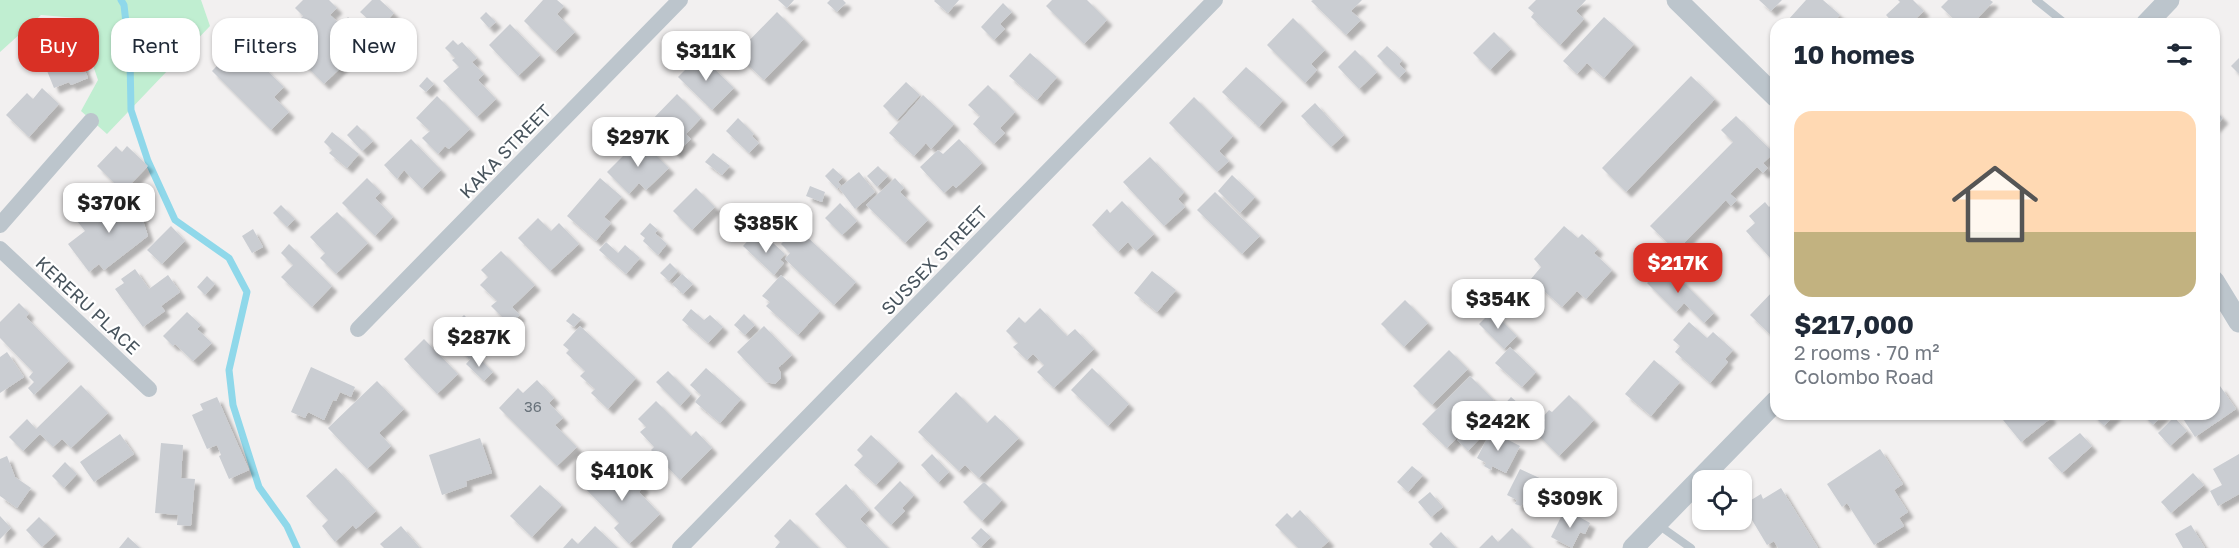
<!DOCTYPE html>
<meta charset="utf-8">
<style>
:root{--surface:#fff;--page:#f6f6f7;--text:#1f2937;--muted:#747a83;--accent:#d93025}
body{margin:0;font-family:"Golos Text",sans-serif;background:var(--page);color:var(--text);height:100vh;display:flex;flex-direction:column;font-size:22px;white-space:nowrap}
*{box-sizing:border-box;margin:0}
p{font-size:20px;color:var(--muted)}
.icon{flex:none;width:33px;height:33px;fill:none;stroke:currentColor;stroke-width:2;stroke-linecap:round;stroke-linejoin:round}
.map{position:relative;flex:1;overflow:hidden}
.details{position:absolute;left:1770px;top:18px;width:450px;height:402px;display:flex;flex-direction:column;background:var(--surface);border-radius:18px;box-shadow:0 2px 4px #0004}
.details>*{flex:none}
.banner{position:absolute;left:18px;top:18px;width:570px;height:54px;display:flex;gap:12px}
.fabs{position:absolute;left:1692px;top:470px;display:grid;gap:12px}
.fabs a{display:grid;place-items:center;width:60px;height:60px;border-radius:12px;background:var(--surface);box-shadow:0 2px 4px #0004;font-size:30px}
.price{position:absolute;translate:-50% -51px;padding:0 14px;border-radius:12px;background:#fff;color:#222;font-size:20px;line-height:39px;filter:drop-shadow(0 2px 3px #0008)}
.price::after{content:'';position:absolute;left:50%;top:36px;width:18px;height:14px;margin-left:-9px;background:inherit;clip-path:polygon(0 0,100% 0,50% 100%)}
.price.on{background:var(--accent);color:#fff}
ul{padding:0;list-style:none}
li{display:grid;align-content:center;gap:12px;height:318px;padding:0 24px}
li span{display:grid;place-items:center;height:186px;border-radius:18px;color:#555}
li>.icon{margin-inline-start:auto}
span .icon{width:108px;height:108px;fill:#fffc;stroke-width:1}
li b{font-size:26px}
h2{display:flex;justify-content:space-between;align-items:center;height:72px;padding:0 24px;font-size:26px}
.pill{padding:0 21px;border-radius:18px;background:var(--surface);box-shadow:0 2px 4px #0004;font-size:21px;line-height:54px}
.pill.on{background:var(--accent);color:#fff}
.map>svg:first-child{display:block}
.green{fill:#c0eed1}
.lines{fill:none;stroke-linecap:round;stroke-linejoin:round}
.stream{stroke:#8fd8ea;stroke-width:7}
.building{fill:#cacdd2;filter:url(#shadow)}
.service{stroke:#bcc5cc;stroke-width:8}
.minor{stroke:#bcc5cc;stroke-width:16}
.tertiary{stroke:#bcc5cc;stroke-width:21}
.labels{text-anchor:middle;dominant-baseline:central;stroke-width:4.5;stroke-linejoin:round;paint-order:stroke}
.number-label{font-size:15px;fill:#68727a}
.street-label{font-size:18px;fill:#48545d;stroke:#fff}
</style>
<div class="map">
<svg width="2239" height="548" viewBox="0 0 2239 548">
<defs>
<filter id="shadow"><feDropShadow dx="5.5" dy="5.5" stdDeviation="1.5" flood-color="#0004"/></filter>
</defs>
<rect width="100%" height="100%" fill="#f2f0f0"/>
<path class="green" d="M0,0h201l9,26 -103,108 -26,-23 17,-31 -21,-62 -36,-3 -41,37z"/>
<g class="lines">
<path class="stream" d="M121,0l3,5 6,54 1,51 17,51 27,59 54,38 18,34 -18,78 4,35 26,82 28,39 10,22"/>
</g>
<path class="building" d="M303,0h26l8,8 -7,7 11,10 7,-8 22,22 -46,45 -23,-23 14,-14 -23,-20 11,-11 -8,-8z
M372,0h8l14,13 -15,16 -19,-17z
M543,0h14l7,6 -7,8 18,18 -20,20 -31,-31z
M778,0h16l-7,8z
M830,0h13l3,3 -9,9 -10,-9z
M935,0h24l-11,13 -14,-12z
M1052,0h35l20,20 -23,24 -38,-38z
M1313,0h49l-11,11 10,9 -15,15 -35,-34z
M1536,0h50l-10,11 8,8 -24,26 -29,-28 3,-4 -6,-5z
M1759,0h23l-11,11z
M1806,0h17l17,15 -8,9h-40l-4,-4z
M1898,0h15l11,11 -14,13h-16l-8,-9 14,-13z
M1948,0h42l3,2 -20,21 1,1h-15l-18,-17z
M1003,3l9,9 -12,12 5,5 -11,11 -13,-13z
M486,12l10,10 -7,6 -9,-10z
M777,12l27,27 -40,41 -28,-26z
M1604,17l30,27 -30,34 -17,-15 -10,11 -14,-13z
M1293,18l32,32 -14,14 6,6 -12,13 -38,-38z
M510,24l30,31 -22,21 -29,-31z
M1494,32l17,17 -21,21 -17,-17z
M453,40l5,5 4,-3 15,16 -5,4 12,12 -6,6 18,19 -19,18 -34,-36 16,-14 -7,-7 3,-2 -10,-10z
M74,43l14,35 -17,7 -2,-3 -15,6 -13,-32z
M239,43l45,44 -10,10 15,15 -18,18 -59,-59z
M1387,46l15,14 -3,4 7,7 -7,7 -22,-22z
M1355,50l22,22 -18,17 -21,-22z
M1030,53l27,24 -20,23 -28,-24z
M700,55l34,33 -22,22 -34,-33z
M2239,58v16l-8,-8z
M1246,67l37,33 -24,27 -37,-35z
M1691,76l24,23 -89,93 -24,-24z
M427,77l7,7 -8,8 -7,-6z
M906,82l14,13 -23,25 -14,-14z
M988,85l27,27 -15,16 5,5 -11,11 -21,-20 7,-8 -12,-11z
M42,88l17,16 -30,33 -23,-22 21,-22 6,6z
M677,94l24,24 -15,16 5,5 -15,15 -29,-29z
M923,95l31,29 -23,25 -5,-6 -12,13 -25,-23z
M437,96l33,33 -21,20 -4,-3 -7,8 -16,-16 8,-7 -14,-13z
M1194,97l39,39 -14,15 10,10 -12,11 -48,-49z
M1315,103l29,32 -13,12 -30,-31z
M2214,109l9,9 -9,10z
M1736,116l38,37 -11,10 5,5 -5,5 -6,-6 -27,27 7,6 -6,6 -5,-6 -50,51 -26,-25 83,-84 -12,-12z
M738,118l16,16 -2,2 7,7 -10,10 -23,-22z
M357,125l16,16 -11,10 -15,-16z
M332,132l27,22 -12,14 -18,-15 3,-3 -8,-8z
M411,139l30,31 -19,19 -18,-19 -7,9 -13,-14z
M640,139l29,29 -23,22 -7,-7 -10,11 -22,-22z
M959,139l23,24 -26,25 -3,-3 -9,8 -24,-26 18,-17 5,4z
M116,146l6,6 5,-6 21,20 -25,26 -26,-26z
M713,153l17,13 -8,9 -17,-13z
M1150,157l34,35 -6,7 7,8 -21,19 -41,-44z
M878,166l10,10 -11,11 -10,-11z
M833,168l10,9 -5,5 3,3 -4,4 -12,-13z
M859,172l16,20 -20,17 -16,-21z
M1232,175l23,22 -15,16 -22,-22z
M367,178l14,14 -6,6 18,19 -18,19 -33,-33z
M600,178l22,19 -18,20 7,6 -15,18 -29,-25z
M895,178l9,10 -4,4 28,28 -23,23 -39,-38z
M810,186l15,6 -3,10 -16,-6z
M696,188l19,19 -23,23 -19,-19z
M1215,192l45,44 -18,18 -45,-44z
M135,196l13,40 -44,34 -5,-6 -10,8 -21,-28 17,-13 -11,-14 9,-7 2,4 8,-6 10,13 11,-3 -5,-14z
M1122,201l32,33 -18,17 -8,-9 -10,10 -26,-27 15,-16 3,4z
M1776,201v55l-4,4 -26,-29 9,-8 -6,-7 16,-14 4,5z
M840,203l17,18 -15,14 -17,-17z
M281,205l14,14 -8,8 -14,-14z
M337,212l31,31 -32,31 -16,-16 5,-5 -15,-16z
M538,218l13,13 8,-8 20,21 -29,27 -32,-33z
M650,223l8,7 -3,3 12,11 -9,11 -15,-14 2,-3 -5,-4z
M171,226l14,15 -23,23 -15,-14z
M1564,226l14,12 4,-4 16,15 -4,4 18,17 -26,29 -9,-8 -15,16 -31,-28 10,-12 -7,-8z
M253,229l10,18 -11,6 -10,-17z
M793,231l10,9 3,-4 50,46 -22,23 -49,-46 5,-6 -9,-9z
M754,234l14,14 5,-5 12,11 -5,6 4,3 -10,12 -31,-29z
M606,242l12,11 7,-8 15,13 -14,16 -27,-24z
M289,244l43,42 -20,21 -31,-30 12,-12 -12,-12z
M501,251l34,34 -23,22 8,8 -10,10 -19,-19 6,-5 -17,-16 8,-8 -7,-7z
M670,263l8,8 -9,10 -9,-8z
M1666,265l48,48 -10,10 -20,-20 -8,9 -29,-29z
M135,269l14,20 19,-14 12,17 -19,14 4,5 -22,16 -28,-38 9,-6 -3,-4z
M1152,271l24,19 -19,22 -23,-19z
M682,274l11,10 -10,10 -11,-10z
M781,275l39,36 -22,24 -32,-29 4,-4 -8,-6z
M207,276l8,8 -10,11 -8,-8z
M1776,288v52l-26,-25z
M1405,300l23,23 -24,24 -23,-23z
M19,303l10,10 -3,4 43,44 -35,34 -6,-7 6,-6 -5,-5 4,-5 -33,-34v-16z
M1040,308l27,28 8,-7 19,20 -40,39 -17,-16 7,-7 -11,-11 -6,6 -14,-13 5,-4 -12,-12 13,-14 6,6z
M691,309l13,11 6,-5 13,12 -15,16 -26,-23z
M1492,311l25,25 -13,13 -25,-25z
M187,312l14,13 -4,4 15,14 -19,18 -18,-17 -2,2 -10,-10z
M573,313l8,6 -7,8 -8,-6z
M744,314l11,11 -10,10 -11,-10z
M464,315l25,25 -20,19 -24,-25z
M1689,322l18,16 6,-6 20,18 -8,9 3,3 -18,21 -35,-31 5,-6 -7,-6z
M580,326l56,52 -28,31 -17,-16 4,-4 -15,-13 5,-5 -19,-18 3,-3 -6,-5z
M764,326l28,29 -14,13 3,5v5l-6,6 -9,-2 -29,-30z
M424,339l34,35 -21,20 -33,-35z
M1510,347l26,25 -14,15 -27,-24z
M1449,350l19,19 -36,36 -19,-19z
M7,352l17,25 -24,16v-36z
M475,354l18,18 -9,9 -18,-17z
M1654,360l26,22 -29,34 -26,-22z
M311,367l44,20 -4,10 -11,-5 -4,9 -3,-1 -9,20 -16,-8 -3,6 -14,-6z
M706,368l35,31 -21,24 -25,-21 6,-7 -11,-10z
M1092,368l37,36 -21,22 -37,-36z
M668,371l23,23 -11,12 -24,-24z
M1470,376l24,24 -47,48 -25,-24z
M537,380l17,18 -5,5 14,15 -8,7 22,22 -20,19 -58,-58 19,-20 5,5z
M377,381l27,28 -25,24 12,13 -24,23 -39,-41z
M81,385l27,28 -37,35 -9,-9 -9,8 -13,-13 -17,17 -14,-14 18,-18 9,10z
M2220,386l16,23 -41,28 -15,-23h34v-24z
M956,392l31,31 8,-8 24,23 -40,40 -14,-13 -6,6 -41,-39z
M1569,395l25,25 -35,36 -25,-25 11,-11 -3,-2 7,-8 3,2z
M217,397l32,73 -20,9 -10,-23 2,-1 -4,-10 -10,4 -15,-34 11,-5 -3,-6z
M1511,397l15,13 -11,13 -15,-14z
M656,401l35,35 5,-5 16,17 -32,32 -29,-30 3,-3 -14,-15 6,-5 -8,-8z
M2001,414h47l3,4 -30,24 -22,-27z
M2092,414h24l-12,12z
M2142,414h22l-11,11z
M2174,417l13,14 -17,15 -12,-13z
M1473,424l11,10 -16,17 -11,-11z
M1491,431l29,15 -14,27 -14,-7 -1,4 -7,-4 2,-3 -9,-5z
M2080,433l12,13 -30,27 -14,-15z
M120,434l14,20 -40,28 -14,-20z
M871,435l28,26 -23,24 -22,-20 9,-9 -6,-6z
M480,438l12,35 -26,8 1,5 -25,9 -13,-40z
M161,443l22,2 -2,33 14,1 -4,47 -14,-1 1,-10 -23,-2z
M1880,449l23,35 -9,6 14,22 -9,6 5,8 -30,19 -27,-42 -5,4 -15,-23z
M932,454l17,18 -11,11 -17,-18z
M2239,454v40l-21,12 -8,-15 12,-6 -9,-16z
M7,456l8,21 16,11 -14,20 -17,-12v-37z
M65,462l12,12 -13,14 -12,-12z
M604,464l19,20 9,-9 12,12 -5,5 21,22 -31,30 -15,-16 5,-5 -37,-38z
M1412,466l11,9 -15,17 -11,-10z
M336,468l40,43 -20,18 -3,-4 -18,17 -13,-16 6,-6 -22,-24z
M1520,469l28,13 -12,27 -13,-6 -2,3 -6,-2 2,-4 -10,-5z
M2193,473l11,12 -33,28 -10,-11z
M900,481l14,14 -12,13 3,3 -14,14 -17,-17z
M984,482l18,18 -20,21 -19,-19z
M846,484l23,26 -9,9 28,29h-41l-32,-34z
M540,485l22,20 -30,32 -22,-21z
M1781,488l37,60h-40l-4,-7 -7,4 -24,-40 18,-11 2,5z
M1430,492l13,15 -12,10 -13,-15z
M1565,509l25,14 -5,11 -5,-2 -8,16 -21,-11z
M1300,510l29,31 -8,7h-23l-23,-23 12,-12 5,5z
M0,516l11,12 -11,11z
M39,517l17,17 -14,13 -16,-17z
M790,519l29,29h-44l5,-6 -6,-6z
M2191,525l14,23h-22l-8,-14z
M401,526l19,22h-36l-4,-4z
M595,526l23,22h-55l9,-10 6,6z
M981,528l10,9 -10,10 -10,-9z
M1512,528l20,20h-53l13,-13 6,7z
M1441,532l15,16h-23l-4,-4z
M128,537l12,11h-21z"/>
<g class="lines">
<path class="service" d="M2036,0l30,24
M1657,524l34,24"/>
<path class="minor" d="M0,225l91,-104
M0,249l149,140
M358,329l322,-329
M680,548l535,-548"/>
<path class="tertiary" d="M1677,0l99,97
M2146,24l23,-24
M2214,281l25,41
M1633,548l143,-147"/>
</g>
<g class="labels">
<g class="number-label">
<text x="533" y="406">36</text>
</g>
<g class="street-label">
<text transform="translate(505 151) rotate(-46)">KAKA STREET</text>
<text transform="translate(934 260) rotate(-46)">SUSSEX STREET</text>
<text transform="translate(88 305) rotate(43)">KERERU PLACE</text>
</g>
</g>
</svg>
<div class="fabs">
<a><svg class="icon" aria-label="locate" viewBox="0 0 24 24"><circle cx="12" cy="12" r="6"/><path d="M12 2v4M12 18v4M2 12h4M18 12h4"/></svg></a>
</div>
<b class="price" style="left:706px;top:82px">$311K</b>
<b class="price" style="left:638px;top:168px">$297K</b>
<b class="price" style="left:109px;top:234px">$370K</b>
<b class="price" style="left:766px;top:254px">$385K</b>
<b class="price on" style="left:1678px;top:294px">$217K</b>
<b class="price" style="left:1498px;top:330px">$354K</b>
<b class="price" style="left:479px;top:368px">$287K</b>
<b class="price" style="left:1498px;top:452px">$242K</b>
<b class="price" style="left:622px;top:502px">$410K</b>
<b class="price" style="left:1570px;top:529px">$309K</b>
<div class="banner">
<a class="pill on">Buy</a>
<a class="pill">Rent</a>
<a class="pill">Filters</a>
<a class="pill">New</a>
</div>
<section class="details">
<h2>10 homes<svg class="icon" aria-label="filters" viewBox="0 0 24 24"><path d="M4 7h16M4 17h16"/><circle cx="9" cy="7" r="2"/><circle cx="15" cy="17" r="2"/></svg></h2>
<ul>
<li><span style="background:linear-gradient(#ffd9b3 65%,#c2b280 0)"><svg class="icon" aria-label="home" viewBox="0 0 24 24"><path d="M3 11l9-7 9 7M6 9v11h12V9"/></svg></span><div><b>$217,000</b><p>2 rooms · 70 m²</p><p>Colombo Road</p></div></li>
</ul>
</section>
</div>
